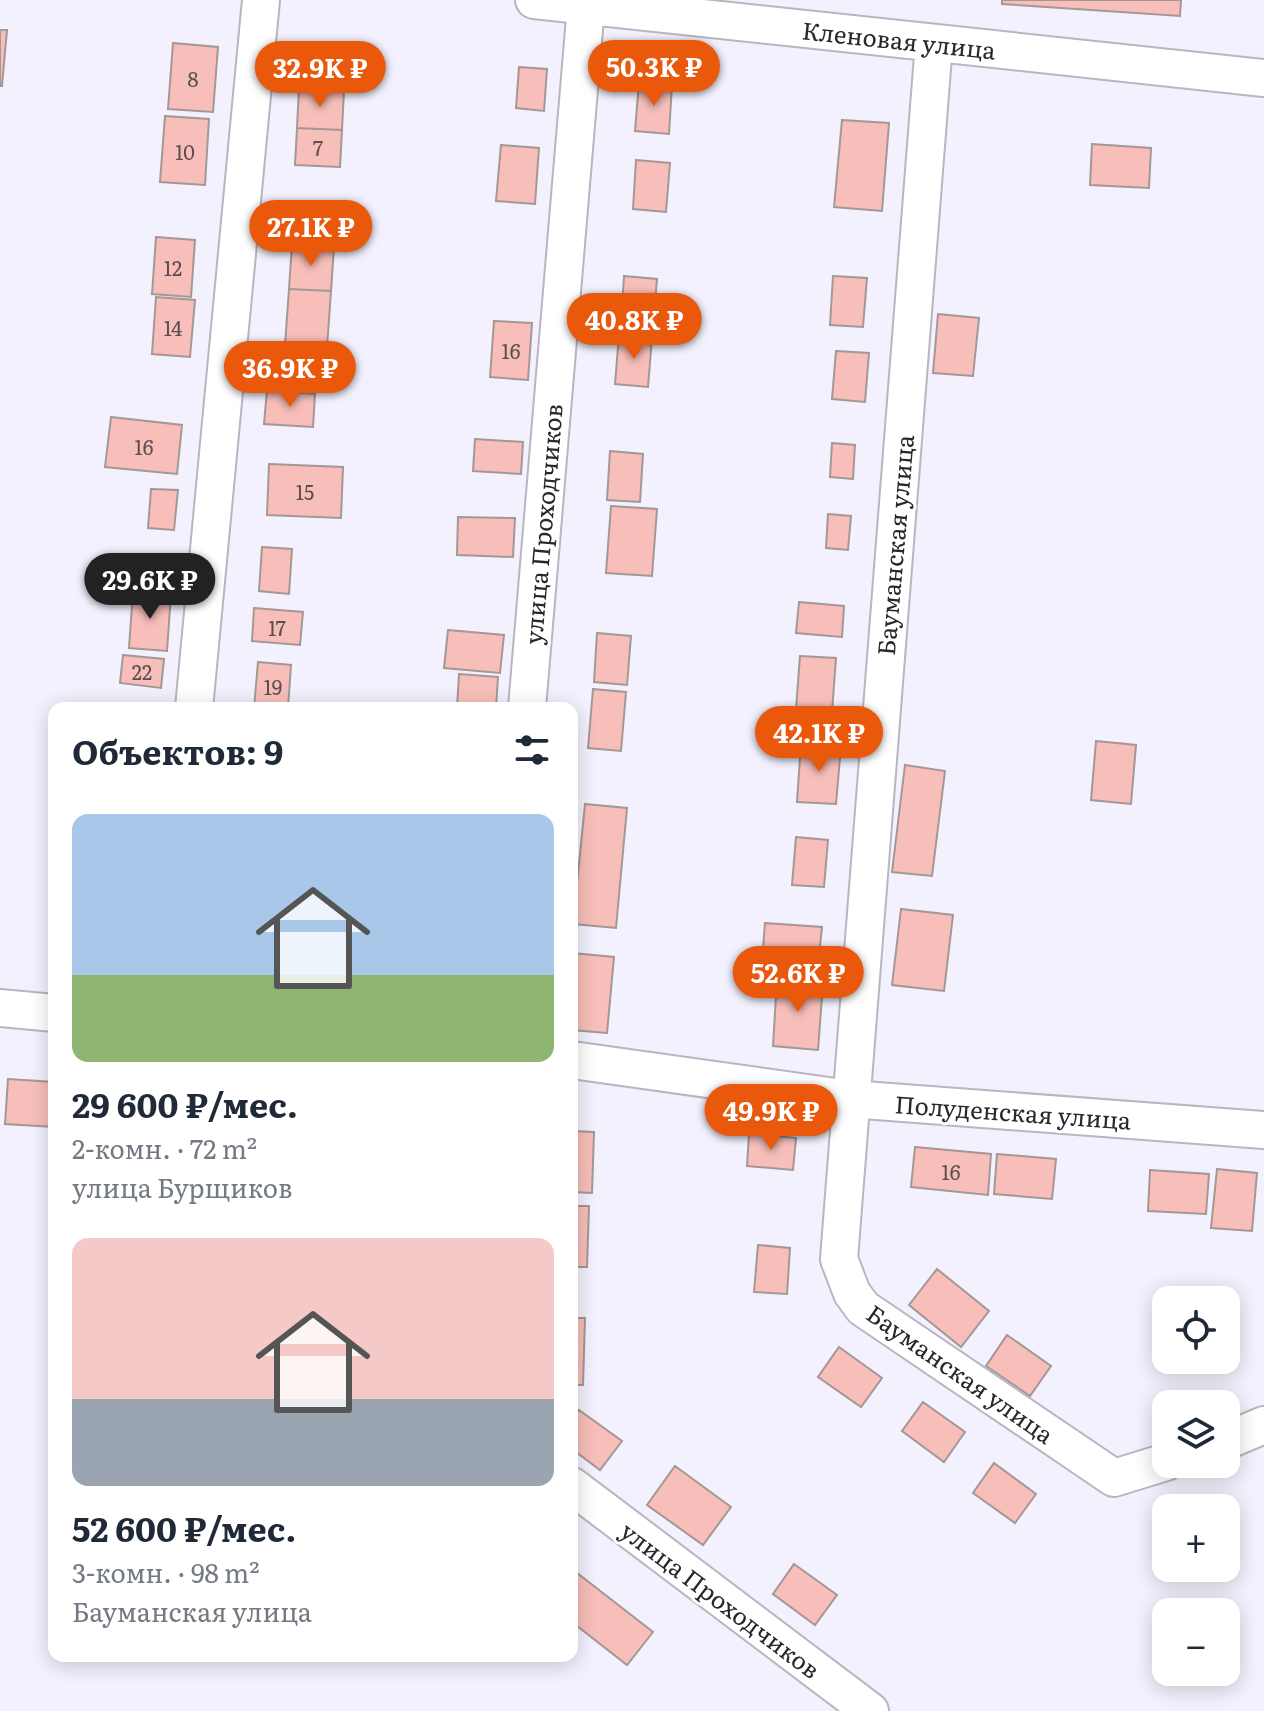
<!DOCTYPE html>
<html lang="ru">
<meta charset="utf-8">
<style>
:root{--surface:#fff;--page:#f6f6f7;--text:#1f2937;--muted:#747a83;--accent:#ea580c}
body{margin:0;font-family:Literata,serif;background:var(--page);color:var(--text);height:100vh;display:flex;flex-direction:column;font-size:30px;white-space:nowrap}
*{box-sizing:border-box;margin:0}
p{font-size:26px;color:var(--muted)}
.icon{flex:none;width:44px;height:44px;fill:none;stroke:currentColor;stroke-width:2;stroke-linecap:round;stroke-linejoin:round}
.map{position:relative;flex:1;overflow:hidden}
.side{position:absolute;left:48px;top:702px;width:530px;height:960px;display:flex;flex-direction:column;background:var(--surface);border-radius:16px;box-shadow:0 4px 20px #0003}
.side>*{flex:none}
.buttons{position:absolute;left:1152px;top:1286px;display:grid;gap:16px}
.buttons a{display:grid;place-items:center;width:88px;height:88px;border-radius:16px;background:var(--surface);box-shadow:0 4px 20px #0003;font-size:40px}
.price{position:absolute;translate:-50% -68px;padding:0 18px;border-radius:28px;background:var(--accent);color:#fff;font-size:26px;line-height:52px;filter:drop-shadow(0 2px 4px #0008)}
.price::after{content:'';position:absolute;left:50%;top:48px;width:24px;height:18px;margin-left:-12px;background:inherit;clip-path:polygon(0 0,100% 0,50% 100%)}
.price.selected{background:#222;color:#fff}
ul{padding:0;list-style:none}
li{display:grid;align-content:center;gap:16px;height:424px;padding:0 24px}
li span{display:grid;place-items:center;height:248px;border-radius:16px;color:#555}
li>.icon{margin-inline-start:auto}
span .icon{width:144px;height:144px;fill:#fffc;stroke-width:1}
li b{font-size:34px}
h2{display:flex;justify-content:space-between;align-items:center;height:96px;padding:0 24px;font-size:34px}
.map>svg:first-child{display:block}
.building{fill:#f8bfba;stroke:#a49796;stroke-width:2}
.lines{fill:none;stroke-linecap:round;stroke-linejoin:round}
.minor-casing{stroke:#b7b6c1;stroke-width:40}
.minor{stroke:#fff;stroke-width:36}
.labels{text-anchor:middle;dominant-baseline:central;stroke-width:6;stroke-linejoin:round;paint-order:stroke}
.number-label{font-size:20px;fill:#5c4e50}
.street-label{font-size:24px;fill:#28282c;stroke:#fff}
</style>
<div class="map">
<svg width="1264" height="1711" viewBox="0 0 1264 1711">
<rect width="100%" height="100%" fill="#f2f1fd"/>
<path class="building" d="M1002,0h179l-1,16 -178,-12z
M0,30h7l-5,56h-2z
M173,43l45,4 -5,65 -45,-3z
M519,67l28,2 -3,42 -28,-3z
M639,82l33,3 -3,49 -34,-3z
M299,88l45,2 -2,40 -45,-2z
M165,116l44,3 -4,66 -45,-3z
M842,120l47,3 -7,88 -48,-4z
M297,128l45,2 -2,37 -45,-2z
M1092,144l59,4 -2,40 -59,-3z
M501,145l38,3 -4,56 -39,-3z
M636,160l34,3 -4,49 -33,-3z
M156,237l39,3 -4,57 -39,-3z
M292,244l42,3 -3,44 -42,-2z
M624,276l33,3 -4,48 -32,-2z
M833,276l34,2 -4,49 -33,-2z
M289,289l42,2 -5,71 -42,-3z
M156,297l39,3 -5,57 -38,-3z
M938,314l41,4 -6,58 -40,-3z
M494,321l38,2 -4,57 -38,-3z
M619,335l33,3 -4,49 -33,-3z
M836,351l33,2 -4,49 -33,-3z
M267,390l48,4 -2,33 -49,-3z
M111,417l71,8 -5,49 -72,-7z
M475,439l48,3 -2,32 -48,-3z
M832,443l23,2 -2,34 -23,-2z
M610,451l33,3 -3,48 -33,-2z
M269,464l74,3 -2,51 -74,-3z
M151,489l27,1 -4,40 -26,-2z
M611,506l46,3 -5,67 -46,-3z
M828,514l23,2 -3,34 -22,-2z
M458,517l57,1 -2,39 -56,-2z
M262,547l30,2 -3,45 -30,-3z
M133,591l38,3 -4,57 -38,-3z
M799,602l45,4 -2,31 -46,-4z
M254,608l49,4 -3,33 -48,-4z
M448,630l56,5 -4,38 -56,-5z
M597,633l34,3 -4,49 -33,-3z
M123,655l41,4 -3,29 -41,-5z
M800,656l36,2 -4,54 -36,-3z
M258,662l33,3 -3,43h-34z
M459,674l39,3 -2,31h-39z
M593,689l33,3 -5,59 -33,-3z
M1096,741l40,4 -5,59 -40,-4z
M801,743l40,3 -5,58 -39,-2z
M905,765l40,6 -13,105 -40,-4z
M585,804l42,4 -11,120 -43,-4z
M796,837l32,3 -4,47 -32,-2z
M901,909l52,6 -9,76 -52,-6z
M765,923l57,4 -4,39 -56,-5z
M572,953l42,4 -7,76 -35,-3z
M777,979l46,4 -5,67 -45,-4z
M8,1079l46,3v45l-49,-3z
M572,1131l22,1 -2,61 -20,-1z
M749,1134l47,4 -3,32 -46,-4z
M915,1147l76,7 -3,41 -77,-8z
M997,1154l59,5 -4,40 -58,-5z
M1217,1169l40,4 -5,58 -41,-3z
M1150,1170l59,4 -3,40 -58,-3z
M572,1206h17l-2,61h-15z
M758,1245l32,3 -3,46 -33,-2z
M937,1269l52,42 -28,36 -52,-42z
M572,1318h13l-2,67h-11z
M1007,1335l44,31 -21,30 -44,-30z
M839,1347l43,31 -21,29 -43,-30z
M923,1402l42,30 -21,30 -42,-31z
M579,1410l43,31 -22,29 -28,-21v-29z
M994,1463l42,31 -21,29 -42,-30z
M675,1466l56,41 -28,38 -56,-40z
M794,1564l43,31 -22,30 -42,-31z
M572,1569l81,63 -26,33 -55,-43z"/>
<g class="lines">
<defs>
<path id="minor" d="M534,0l730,78
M934,43l-95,1216 13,34 11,15 251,170 52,-16
M194,708l67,-708
M527,708l59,-702
M0,1008l54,5
M572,1060l278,39 414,31
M1226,1441l38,-16
M572,1486l298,225"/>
</defs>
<use href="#minor" class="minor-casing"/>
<use href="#minor" class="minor"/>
</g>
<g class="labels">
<g class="number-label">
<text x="193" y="78">8</text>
<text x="318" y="147">7</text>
<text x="185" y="151">10</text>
<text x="173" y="267">12</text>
<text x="173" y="327">14</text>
<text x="511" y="350">16</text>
<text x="144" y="446">16</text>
<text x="305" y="491">15</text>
<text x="277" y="627">17</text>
<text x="142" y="671">22</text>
<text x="273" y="686">19</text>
<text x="951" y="1171">16</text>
</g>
<g class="street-label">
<text transform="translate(899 39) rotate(6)">Кленовая улица</text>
<text transform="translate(542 524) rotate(-85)">улица Проходчиков</text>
<text transform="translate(894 545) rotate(-85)">Бауманская улица</text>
<text transform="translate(1013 1111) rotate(4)">Полуденская улица</text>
<text transform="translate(961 1373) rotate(35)">Бауманская улица</text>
<text transform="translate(721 1599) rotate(37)">улица Проходчиков</text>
</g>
</g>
</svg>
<div class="buttons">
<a><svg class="icon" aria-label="locate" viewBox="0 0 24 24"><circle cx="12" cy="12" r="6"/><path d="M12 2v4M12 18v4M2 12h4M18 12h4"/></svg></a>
<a><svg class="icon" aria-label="layers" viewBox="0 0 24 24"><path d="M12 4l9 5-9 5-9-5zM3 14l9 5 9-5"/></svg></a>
<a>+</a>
<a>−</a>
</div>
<b class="price" style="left:654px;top:108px">50.3K ₽</b>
<b class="price" style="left:320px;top:109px">32.9K ₽</b>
<b class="price" style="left:311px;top:268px">27.1K ₽</b>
<b class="price" style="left:634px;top:361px">40.8K ₽</b>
<b class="price" style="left:290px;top:409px">36.9K ₽</b>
<b class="price selected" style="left:150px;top:621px">29.6K ₽</b>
<b class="price" style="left:819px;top:774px">42.1K ₽</b>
<b class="price" style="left:798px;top:1014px">52.6K ₽</b>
<b class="price" style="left:771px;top:1152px">49.9K ₽</b>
<section class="side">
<h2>Объектов: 9<svg class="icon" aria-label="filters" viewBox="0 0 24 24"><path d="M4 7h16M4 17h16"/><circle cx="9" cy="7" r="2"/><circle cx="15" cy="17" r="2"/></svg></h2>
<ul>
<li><span style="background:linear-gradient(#a9c7e8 65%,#8fb573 0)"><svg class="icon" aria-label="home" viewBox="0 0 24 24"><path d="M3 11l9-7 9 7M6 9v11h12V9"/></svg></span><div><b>29 600 ₽/мес.</b><p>2-комн. · 72 m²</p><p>улица Бурщиков</p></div></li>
<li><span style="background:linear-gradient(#f6c9c9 65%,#9aa5b1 0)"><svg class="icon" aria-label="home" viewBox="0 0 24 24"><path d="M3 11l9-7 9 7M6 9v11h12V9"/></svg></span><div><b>52 600 ₽/мес.</b><p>3-комн. · 98 m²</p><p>Бауманская улица</p></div></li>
</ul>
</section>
</div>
